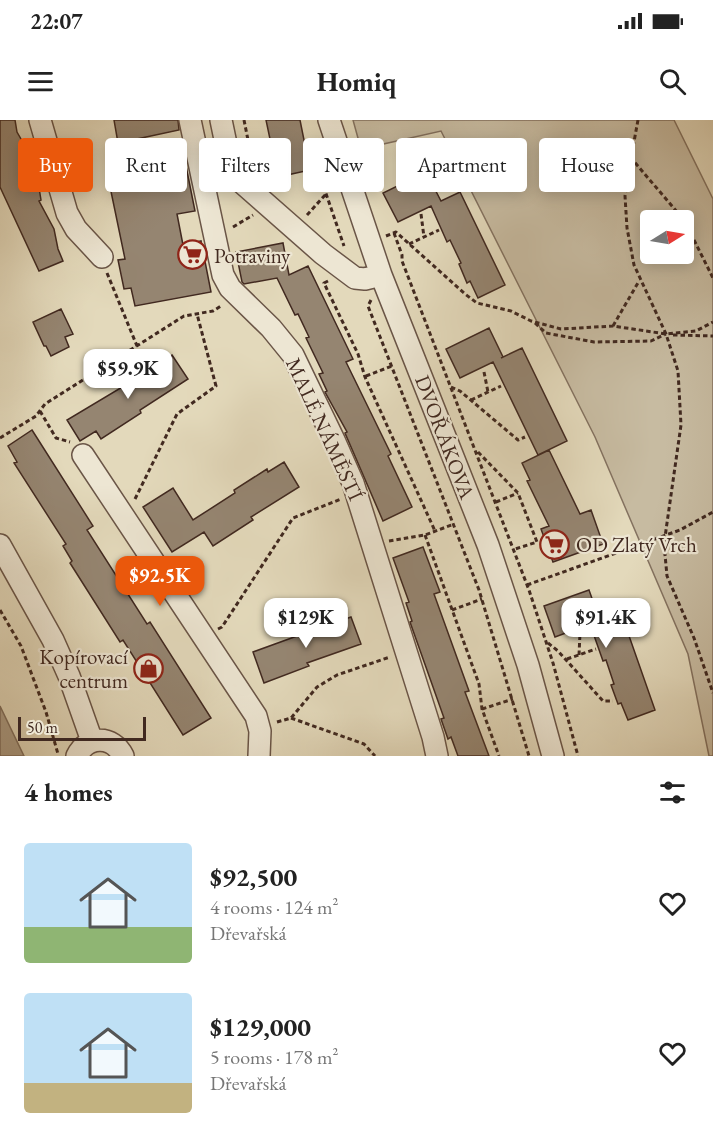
<!DOCTYPE html>
<meta charset="utf-8">
<style>
:root{--surface:#fff;--page:#f2f2f2;--text:#222;--muted:#767676;--accent:#ea580c}
body{margin:0;font-family:"EB Garamond",serif;background:var(--page);color:var(--text);height:100vh;display:flex;flex-direction:column;font-size:22px;white-space:nowrap}
*{box-sizing:border-box;margin:0}
p{font-size:20px;color:var(--muted)}
.icon{flex:none;width:33px;height:33px;fill:none;stroke:currentColor;stroke-width:2;stroke-linecap:round;stroke-linejoin:round}
.map{position:relative;height:636px;overflow:hidden}
.sheet{display:flex;flex-direction:column;background:var(--surface);flex:1}
.sheet>*{flex:none}
.guide{position:absolute;left:18px;top:18px;width:678px;height:54px;display:flex;gap:12px}
.needle{width:39px;rotate:79deg}
.controls{position:absolute;left:640px;top:90px;display:grid;gap:12px}
.controls a{display:grid;place-items:center;width:54px;height:54px;border-radius:6px;background:var(--surface);box-shadow:0 3px 15px #0003;font-size:30px}
.scale{position:absolute;left:18px;bottom:15px;width:128px;box-sizing:border-box;padding-left:6px;border:3px solid #412920;border-top:0;font-size:16px;line-height:21px;white-space:nowrap;color:#412920;-webkit-text-stroke:4px #ede6d3;paint-order:stroke}
.price{position:absolute;translate:-50% -51px;padding:0 14px;border-radius:12px;background:#fff;color:#222;font-size:20px;line-height:39px;filter:drop-shadow(0 2px 3px #0008)}
.price::after{content:'';position:absolute;left:50%;top:36px;width:18px;height:14px;margin-left:-9px;background:inherit;clip-path:polygon(0 0,100% 0,50% 100%)}
.price.on{background:var(--accent);color:#fff}
ul{padding:0;list-style:none}
li{display:flex;align-items:center;gap:18px;height:150px;padding:0 24px}
li span{display:grid;place-items:center;flex:none;width:168px;height:120px;border-radius:6px;color:#555}
li>.icon{margin-inline-start:auto}
span .icon{width:72px;height:72px;fill:#fffc;stroke-width:1}
li b{font-size:26px}
h2{display:flex;justify-content:space-between;align-items:center;height:72px;padding:0 24px;font-size:26px}
.chip{padding:0 21px;border-radius:6px;background:var(--surface);box-shadow:0 3px 15px #0003;font-size:21px;line-height:54px}
.chip.on{background:var(--accent);color:#fff}
.status{display:flex;justify-content:space-between;align-items:center;height:42px;padding:0 30px;background:var(--surface);direction:ltr}
.status svg{height:16px;fill:currentColor}
header{display:flex;justify-content:space-between;align-items:center;height:78px;padding:0 24px;background:var(--surface);font-size:27px;font-weight:700}
.map>svg:first-child{display:block}
.green{fill:#c7bba1;stroke:#847260;stroke-width:1.5;fill-rule:evenodd}
.water{fill:#ac9d86;stroke:#816f5d;stroke-width:1.5}
.building{fill:#958571;stroke:#412920;stroke-width:1.5}
.lines{fill:none;stroke-linecap:round;stroke-linejoin:round}
.minor-casing{stroke:#6a5547;stroke-width:24}
.path{stroke:#412920;stroke-width:3;stroke-dasharray:4.5 3;stroke-linecap:butt}
.minor{stroke:#ede6d3;stroke-width:21}
.labels{text-anchor:middle;dominant-baseline:central;stroke-width:4.5;stroke-linejoin:round;paint-order:stroke}
.poi-label{font-size:21px;fill:#412920;stroke:#ede6d3;text-anchor:start}
.street-label{font-size:21px;fill:#412920;stroke:#ede6d3}
</style>
<div class="status"><b>22:07</b><svg viewBox="0 0 49 12"><path d="M0 12V9h3v3zM5 12V6h3v6zM10 12V3h3v9zM15 12V0h3v12zM26 1h20v11H26zM47 4h2v5h-2z"/></svg></div>
<header><svg class="icon" aria-label="menu" viewBox="0 0 24 24"><path d="M4 6h16M4 12h16M4 18h16"/></svg>Homiq<svg class="icon" aria-label="search" viewBox="0 0 24 24"><circle cx="10" cy="10" r="6"/><path d="M15 15l6 6"/></svg></header>
<div class="map">
<svg width="713" height="636" viewBox="0 0 713 636">
<rect width="100%" height="100%" fill="#e3d9bb"/>
<filter id="stains"><feTurbulence type="fractalNoise" baseFrequency=".00333" numOctaves="4"/><feColorMatrix values="0 0 0 0 .2 0 0 0 0 .09 0 0 0 0 .02 0 0 0 .5 -.17"/></filter>
<radialGradient id="worn" r=".72"><stop offset=".6" stop-color="#630" stop-opacity="0"/><stop offset="1" stop-color="#630" stop-opacity=".3"/></radialGradient>
<path class="green" d="M353,0h321l39,79v557h-4l-21,-102 -93,-217 -154,-306 -80,18zM684,100v34h-33v-34z"/>
<path class="water" d="M0,586l24,50h-24z"/>
<path class="building" d="M0,0h15l2,12 8,14 2,12 4,6 3,15 4,3 3,18 -2,1 15,28 4,20 5,12 -24,10 -39,-84z
M114,0h64l1,10 -61,13z
M266,0h34l10,50 -32,7z
M185,41l10,50 -18,3 6,31 18,-4 10,51 -76,14 -4,-18 -7,1 -6,-29 7,-1 -17,-82z
M426,52l15,29 19,-9 45,93 -27,13 -8,-17 -3,2 -8,-19 2,-1 -11,-23 -3,2 -16,-36 -33,16 -15,-29z
M283,123l6,32 19,-9 45,93 -7,3 45,92 -3,2 24,51 -29,14 -38,-88 2,-1 -22,-40 2,-1 -8,-17 4,-1 -17,-35 3,-1 -11,-23 -3,1 -18,-37 -33,6 -2,-2 -6,-30z
M61,189l12,25 -8,3 4,10 -18,9 -5,-10h-2l-11,-24z
M489,208l14,29 -2,1 21,-10 45,93 -29,14 -45,-93 -33,16 -14,-29z
M172,235l16,24 -48,31 1,3 -40,26 -5,-8 -16,10 -13,-21 57,-34 -2,-3 33,-21 1,3z
M32,310l61,96 -6,4 60,94 3,-2 61,96 -28,17 -60,-95 -3,2 -50,-79 2,-2 -9,-15 3,-2 -52,-81 3,-1 -9,-16z
M549,330l31,64 11,-4 12,34 -50,18 -12,-33 8,-3 -22,-45 3,-1 -8,-17z
M284,342l15,25 -48,30 2,3 -40,26 -9,-14 -32,20 -29,-45 30,-19 20,32 42,-27 -1,-3 33,-21 1,3z
M423,427l17,45 -6,2 35,97 -4,1 24,64h-31l-7,-19 -3,2 -7,-20 3,-1 -34,-96 2,-1 -6,-18 3,-1 -16,-44z
M589,470l11,31h-2l23,-8 34,97 -27,10 -7,-17 -3,1 -7,-19 3,-1 -8,-24 -3,1 -13,-37 -35,13 -11,-31z
M351,497l10,27 -54,19 2,3 -45,17 -11,-31 44,-16 -1,-3 37,-13 1,3z"/>
<g class="lines">
<defs>
<path id="minor" d="M40,0l27,93 9,16 26,28
M190,0l33,155 7,13 41,40 22,27 41,85 19,43 80,254 4,19
M221,0l10,48 8,12 84,74 32,24 10,1 16,-4
M329,0l52,155 107,270 40,120 25,91
M83,335l173,261 4,15 -1,25
M0,425l53,95 16,36 23,65
M77,636c10,-21 36,-21 46,0"/>
</defs>
<use href="#minor" class="minor-casing"/>
<path class="path" d="M244,0l9,45
M638,0l-7,38 53,62 29,58
M631,38l-6,38 2,32 7,37 32,69 12,37 3,54 -17,119 3,32 27,62 19,55
M328,57l-7,2 23,67
M421,94l3,23
M307,95l19,-21
M233,107l20,-12
M394,113l8,22v6l127,329 24,73 25,93
M386,116l10,-4 69,62 12,9 34,8 20,10 30,8 52,-3 53,8 30,-3 17,-9
M409,124l30,-14
M107,153l30,73
M328,161l-4,2 34,71 7,23 70,154
M371,180l-3,6 111,284 50,166
M535,203l11,10 48,9 57,-1 15,-7
M613,206l26,-45
M673,215l40,1
M484,252l4,20
M366,256l26,-10
M451,267l9,4 58,49 7,-3
M471,280l30,-14
M40,291l16,27 14,4
M0,318l36,-22 9,-12 139,-88 29,-5 8,-5
M478,332l40,41 19,49 -22,7
M135,379l42,-85 39,-28 -19,-72
M496,382l22,-9
M425,415l54,149 3,25 17,47
M389,421l36,-6 29,-11
M527,465l153,-55 33,-18
M0,490l21,36 25,66 12,42
M452,490l30,-11
M218,509l4,-2 71,-109 48,-19
M548,523l10,8 45,50h10
M579,535l1,-22
M567,539l29,-10
M482,589l31,-10
M291,598l73,26 11,12
M277,602l14,-4 26,-31 20,-12 53,-18"/>
<use href="#minor" class="minor"/>
</g>
<defs>
<symbol id="supermarket-ring" viewBox="-11 -11 22 22"><circle r="9.5" fill="#ede6d3" stroke="#8f2418" stroke-width="1.5"/><path d="M-6-5.5h2.5l.6 2H6L4.5 2H-2.5L-4.4-4H-6ZM-1.5 3.2a1.3 1.3 0 1 0 .1 0ZM3 3.2a1.3 1.3 0 1 0 .1 0Z" fill="#8f2418"/></symbol>
<symbol id="shop-ring" viewBox="-11 -11 22 22"><circle r="9.5" fill="#ede6d3" stroke="#8f2418" stroke-width="1.5"/><path d="M-5-2.5h2.3a2.7 3.5 0 0 1 5.4 0H5L5.5 6h-11ZM-1.5-2.5h3a1.5 2.3 0 0 0-3 0Z" fill="#8f2418"/></symbol>
</defs>
<g fill-rule="evenodd">
<use href="#supermarket-ring" x="176" y="118" width="33" height="33"/>
<use href="#supermarket-ring" x="538" y="408" width="33" height="33"/>
<use href="#shop-ring" x="132" y="532" width="33" height="33"/>
</g>
<g class="labels">
<g class="poi-label">
<text x="214" y="135">Potraviny</text>
<text x="576" y="424">OD Zlatý Vrch</text>
<text x="128" y="536" text-anchor="end">Kopírovací<tspan x="128" dy="24">centrum</tspan></text>
</g>
<g class="street-label">
<text transform="translate(325 309) rotate(65)">MALÉ NÁMĚSTÍ</text>
<text transform="translate(445 317) rotate(69)">DVOŘÁKOVA</text>
</g>
</g>
<rect width="100%" height="100%" filter="url(#stains)"/>
<rect width="100%" height="100%" fill="url(#worn)"/>
</svg>
<div class="controls">
<a><svg class="needle" viewBox="-14 -14 28 28"><path d="M0-13l5 13h-10z" fill="#e53935"/><path d="M0 13l5-13h-10z" fill="#767676"/></svg></a>
</div>
<div class="scale">50 m</div>
<b class="price" style="left:128px;top:280px">$59.9K</b>
<b class="price on" style="left:160px;top:487px">$92.5K</b>
<b class="price" style="left:306px;top:529px">$129K</b>
<b class="price" style="left:606px;top:529px">$91.4K</b>
<div class="guide">
<a class="chip on">Buy</a>
<a class="chip">Rent</a>
<a class="chip">Filters</a>
<a class="chip">New</a>
<a class="chip">Apartment</a>
<a class="chip">House</a>
</div>
</div>
<section class="sheet">
<h2>4 homes<svg class="icon" aria-label="filters" viewBox="0 0 24 24"><path d="M4 7h16M4 17h16"/><circle cx="9" cy="7" r="2"/><circle cx="15" cy="17" r="2"/></svg></h2>
<ul>
<li><span style="background:linear-gradient(#bfe0f5 70%,#8fb573 0)"><svg class="icon" aria-label="home" viewBox="0 0 24 24"><path d="M3 11l9-7 9 7M6 9v11h12V9"/></svg></span><div><b>$92,500</b><p>4 rooms · 124 m²</p><p>Dřevařská</p></div><svg class="icon" aria-label="heart" viewBox="0 0 24 24"><path d="M12 20l-8-8c-3-5 5-10 8-4 3-6 11-1 8 4z"/></svg></li>
<li><span style="background:linear-gradient(#bfe0f5 75%,#c2b280 0)"><svg class="icon" aria-label="home" viewBox="0 0 24 24"><path d="M3 11l9-7 9 7M6 9v11h12V9"/></svg></span><div><b>$129,000</b><p>5 rooms · 178 m²</p><p>Dřevařská</p></div><svg class="icon" aria-label="heart" viewBox="0 0 24 24"><path d="M12 20l-8-8c-3-5 5-10 8-4 3-6 11-1 8 4z"/></svg></li>
</ul>
</section>
